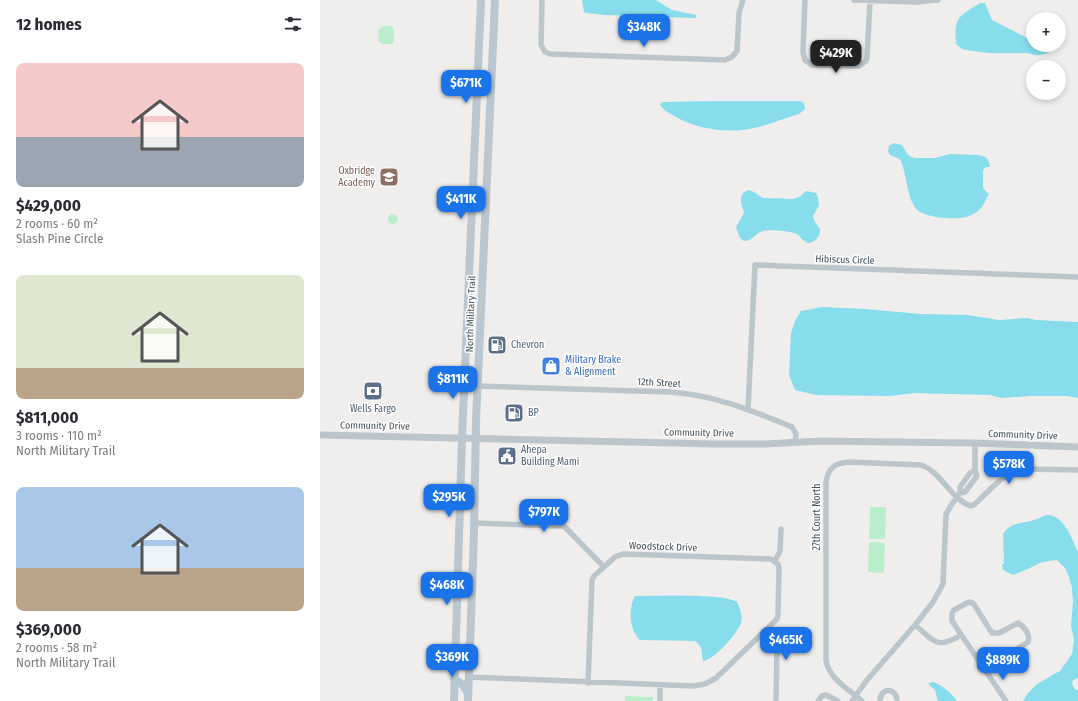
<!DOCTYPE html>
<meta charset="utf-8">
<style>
:root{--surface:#fff;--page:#f7f7f7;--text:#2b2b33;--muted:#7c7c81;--accent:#1a73e8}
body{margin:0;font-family:"Fira Sans Condensed",sans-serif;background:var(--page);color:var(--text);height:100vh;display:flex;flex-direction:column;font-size:15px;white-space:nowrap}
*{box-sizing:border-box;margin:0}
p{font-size:13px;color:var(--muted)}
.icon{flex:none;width:22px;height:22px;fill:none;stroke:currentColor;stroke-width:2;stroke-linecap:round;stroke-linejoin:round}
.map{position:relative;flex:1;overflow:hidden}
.side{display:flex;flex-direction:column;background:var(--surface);width:320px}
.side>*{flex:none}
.fabs{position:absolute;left:706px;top:12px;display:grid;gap:8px}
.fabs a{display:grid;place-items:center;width:40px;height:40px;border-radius:50%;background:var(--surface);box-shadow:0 2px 6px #0003;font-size:20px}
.price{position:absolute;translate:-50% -34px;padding:0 9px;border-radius:8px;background:var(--accent);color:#fff;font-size:13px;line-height:26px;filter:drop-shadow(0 1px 2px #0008)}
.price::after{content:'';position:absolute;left:50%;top:24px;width:12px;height:9px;margin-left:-6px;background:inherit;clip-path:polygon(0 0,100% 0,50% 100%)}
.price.selected{background:#222;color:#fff}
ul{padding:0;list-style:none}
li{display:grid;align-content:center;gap:8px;height:212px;padding:0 16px}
li span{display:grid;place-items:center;height:124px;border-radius:8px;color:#555}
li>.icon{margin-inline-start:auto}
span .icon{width:72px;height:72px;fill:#fffc;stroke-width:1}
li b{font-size:17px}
h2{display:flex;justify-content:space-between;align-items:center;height:48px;padding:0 16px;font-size:17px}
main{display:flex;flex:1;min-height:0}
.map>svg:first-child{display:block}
.green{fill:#baeeca}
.water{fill:#87ddeb}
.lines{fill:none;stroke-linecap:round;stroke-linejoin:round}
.minor{stroke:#bbc6cc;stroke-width:5.5}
.tertiary{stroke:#bbc6cc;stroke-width:7}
.secondary{stroke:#bac7d1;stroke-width:8}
.labels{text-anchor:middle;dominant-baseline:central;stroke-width:3;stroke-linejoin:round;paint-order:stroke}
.education-label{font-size:10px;fill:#785e54;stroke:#fff;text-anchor:end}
.street-label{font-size:10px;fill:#45525a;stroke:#fff}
.service-label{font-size:10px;fill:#4e5e75;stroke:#fff;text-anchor:start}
.shop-label{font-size:10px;fill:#366cbe;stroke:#fff;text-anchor:start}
</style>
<main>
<section class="side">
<h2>12 homes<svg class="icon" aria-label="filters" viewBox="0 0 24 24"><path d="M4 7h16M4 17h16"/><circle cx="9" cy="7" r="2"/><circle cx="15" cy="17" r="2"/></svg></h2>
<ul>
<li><span style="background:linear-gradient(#f6c9c9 60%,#9aa5b1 0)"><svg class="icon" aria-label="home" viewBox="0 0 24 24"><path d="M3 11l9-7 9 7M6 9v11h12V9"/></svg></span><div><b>$429,000</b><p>2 rooms · 60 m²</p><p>Slash Pine Circle</p></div></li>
<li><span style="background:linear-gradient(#dfe7d0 75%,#b9a48a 0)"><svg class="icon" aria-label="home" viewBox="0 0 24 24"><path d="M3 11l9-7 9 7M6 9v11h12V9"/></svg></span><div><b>$811,000</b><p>3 rooms · 110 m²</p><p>North Military Trail</p></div></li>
<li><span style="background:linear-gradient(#a9c7e8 65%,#b9a48a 0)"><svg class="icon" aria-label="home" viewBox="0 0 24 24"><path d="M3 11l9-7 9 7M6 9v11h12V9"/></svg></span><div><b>$369,000</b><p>2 rooms · 58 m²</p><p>North Military Trail</p></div></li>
</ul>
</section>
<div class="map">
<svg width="758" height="701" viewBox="0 0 758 701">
<rect width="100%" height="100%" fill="#f0eded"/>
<path class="green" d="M63,26h8l3,3v12l-2,3h-9l-4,-2 -1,-11 2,-3z
M68 219a5 5 0 1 1 10 0a5 5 0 1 1-10 0Z
M550,507h16l-1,32h-16z
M549,542l16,1 -1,30 -16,-1z
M305,696l28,1v4h-28z"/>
<path class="water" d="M262,0h74l16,10 24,5v3l-92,-3 -17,-2 -3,-1z
M660,3h5l7,17 41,21v4h15l3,3v3c-8,5 -16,5 -24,2h-38l-17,-2 -10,-2 -6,-5c-2,-27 2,-27 24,-41z
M393,101h87l4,2 1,6 -6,5c-17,5 -33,12 -50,15 -23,4 -52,0 -73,-12 -5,-3 -13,-6 -16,-13l3,-2z
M574,143l8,2 6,10 6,3h21l15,-4 28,1 8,2 3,5 1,5h-4l-3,3v18l6,6c-3,5 -5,12 -10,16 -3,3 -9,6 -13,7 -12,3 -46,1 -52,-11 -8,-14 -7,-32 -14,-47l-10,-4 -2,-4 1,-5z
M429,190l5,2 9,6 30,1 6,-2 7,-6 10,2 2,5 1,9h-1l-5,9 2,6 5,7c1,7 -5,13 -11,14 -6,-1 -8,-6 -12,-9 -5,-3 -29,-5 -34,-3 -8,2 -10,10 -19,10l-4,-3 -4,-11 8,-14c-2,-8 -7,-16 2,-22z
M502,307l43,2 57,5 46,1 31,5 28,-2 9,2 42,2v76l-12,-2h-36l-29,2 -11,-3 -75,-2 -26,3 -73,-1 -21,-5 -6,-15 2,-42 4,-12 6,-10z
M726,515c18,-1 26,24 32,37v126l-5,2 -1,3 2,5 4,3v10h-55l5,-8 8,-8 18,-11 6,-3 12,-17 2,-15 -3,-13 2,-24 -1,-14 -3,-11 -4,-9 -8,-8 -15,2 -14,7 -15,6 -10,-5 -1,-6h2l-1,-29c5,-12 17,-11 27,-14 5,-1 11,-4 16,-6z
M315,596c20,0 88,-3 102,6 3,6 6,14 4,21 -4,11 -27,37 -38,38 -2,-10 1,-13 -8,-20l-55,-1c-11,-11 -12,-31 -5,-44z
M613,682c11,4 17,10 24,19h-19l-3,-11 -6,-5v-2z"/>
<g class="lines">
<path class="minor" d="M222,0l-1,45 4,7 5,2 175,6 7,-3 5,-6 2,-38 4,-13
M485,0l-2,52 2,8 7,5 47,1 7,-5 1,-3 3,-57
M534,0l62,2 22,-2
M158,386l192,6c45,3 80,18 122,35l4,7 -1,8
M428,409l7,-144 323,12
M640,493l5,-1 12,-16 -2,-6v-27
M154,523l89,3 3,2 38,39
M455,561l5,-10 1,-22
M595,625c19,16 22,25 46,10
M442,634l15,17 -1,50
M665,670l43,-28c3,-7 -4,-16 -10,-19l-19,10h-7l-19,-30 -4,-1 -15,8 -2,3v8l54,80
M148,677l225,9 12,-2 11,-6 61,-59 1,-4 1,-47 -1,-4 -7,-5 -148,-5 -8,3 -21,19 -2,4 -4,103
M340,701v-16
M498,701l4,-5 4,-1 12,6
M532,701l15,-21 48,-55 18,-23 10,-18 3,-70 6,-10 8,-11v-6l10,-14 5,-3
M542,701c-13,-12 -32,-21 -36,-40v-177c1,-15 8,-21 23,-22l72,3c21,7 29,34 50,41l4,-2c13,-12 31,-34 49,-35l54,1
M560,701c0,-14 17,-14 17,0"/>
<path class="tertiary" d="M0,435l395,9h50l56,-3 68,1 86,1 103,4"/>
<path class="secondary" d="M134,679l8,5 6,9
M134,701l8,-263 19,-438
M148,701l6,-168 2,-111 19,-422"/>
</g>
<defs>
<symbol id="school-square" viewBox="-11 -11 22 22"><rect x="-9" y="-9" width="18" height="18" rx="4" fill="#8d6e63" stroke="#fff"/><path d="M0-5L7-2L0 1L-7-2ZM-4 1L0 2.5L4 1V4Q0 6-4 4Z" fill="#fff"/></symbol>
<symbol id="fuel-square" viewBox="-11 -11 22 22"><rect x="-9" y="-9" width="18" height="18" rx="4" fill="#5c6f8a" stroke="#fff"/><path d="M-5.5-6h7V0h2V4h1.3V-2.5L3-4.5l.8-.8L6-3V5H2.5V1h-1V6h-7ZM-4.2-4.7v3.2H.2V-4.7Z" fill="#fff"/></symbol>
<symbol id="shop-square" viewBox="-11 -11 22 22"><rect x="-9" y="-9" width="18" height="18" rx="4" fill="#3f7fe0" stroke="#fff"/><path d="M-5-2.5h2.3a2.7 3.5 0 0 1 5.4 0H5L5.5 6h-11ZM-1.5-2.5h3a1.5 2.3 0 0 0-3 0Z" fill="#fff"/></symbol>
<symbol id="bank-square" viewBox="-11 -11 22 22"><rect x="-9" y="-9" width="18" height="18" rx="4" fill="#5c6f8a" stroke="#fff"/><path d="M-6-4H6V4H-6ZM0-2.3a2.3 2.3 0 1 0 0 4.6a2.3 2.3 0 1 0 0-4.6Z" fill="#fff"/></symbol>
<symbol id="civic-square" viewBox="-11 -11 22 22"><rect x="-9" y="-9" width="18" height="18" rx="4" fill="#5c6f8a" stroke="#fff"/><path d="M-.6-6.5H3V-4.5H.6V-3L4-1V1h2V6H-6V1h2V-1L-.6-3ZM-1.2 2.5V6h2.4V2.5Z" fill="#fff"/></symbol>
</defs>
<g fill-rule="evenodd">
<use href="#school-square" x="58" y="166" width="22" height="22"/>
<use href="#fuel-square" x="166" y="334" width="22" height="22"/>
<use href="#shop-square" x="220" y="355" width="22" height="22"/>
<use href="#bank-square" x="42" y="380" width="22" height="22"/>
<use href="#fuel-square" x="183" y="402" width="22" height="22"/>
<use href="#civic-square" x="176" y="445" width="22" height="22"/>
</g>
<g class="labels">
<g class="education-label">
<text x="55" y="171">Oxbridge<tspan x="55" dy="12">Academy</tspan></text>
</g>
<g class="street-label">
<text transform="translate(525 260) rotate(2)">Hibiscus Circle</text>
<text transform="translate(151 314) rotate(-88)">North Military Trail</text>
<text transform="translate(339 383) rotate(3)">12th Street</text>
<text transform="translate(55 426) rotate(1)">Community Drive</text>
<text transform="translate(379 433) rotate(1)">Community Drive</text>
<text transform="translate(703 435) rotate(2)">Community Drive</text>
<text transform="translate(497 517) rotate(-90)">27th Court North</text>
<text transform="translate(343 547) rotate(2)">Woodstock Drive</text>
</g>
<g class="service-label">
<text x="191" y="345">Chevron</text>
<text x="53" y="409" text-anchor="middle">Wells Fargo</text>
<text x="208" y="413">BP</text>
<text x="201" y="450">Ahepa<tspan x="201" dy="12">Building Mami</tspan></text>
</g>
<g class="shop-label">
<text x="245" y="360">Military Brake<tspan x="245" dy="12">&amp; Alignment</tspan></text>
</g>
</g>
</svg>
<div class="fabs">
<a>+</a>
<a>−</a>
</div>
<b class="price" style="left:324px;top:48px">$348K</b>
<b class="price selected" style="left:516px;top:74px">$429K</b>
<b class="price" style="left:146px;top:104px">$671K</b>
<b class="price" style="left:141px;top:220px">$411K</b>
<b class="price" style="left:133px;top:400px">$811K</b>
<b class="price" style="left:689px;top:485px">$578K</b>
<b class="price" style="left:129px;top:518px">$295K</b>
<b class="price" style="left:224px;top:533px">$797K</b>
<b class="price" style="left:127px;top:606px">$468K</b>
<b class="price" style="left:466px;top:661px">$465K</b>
<b class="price" style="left:132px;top:678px">$369K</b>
<b class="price" style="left:683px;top:681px">$889K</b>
</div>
</main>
